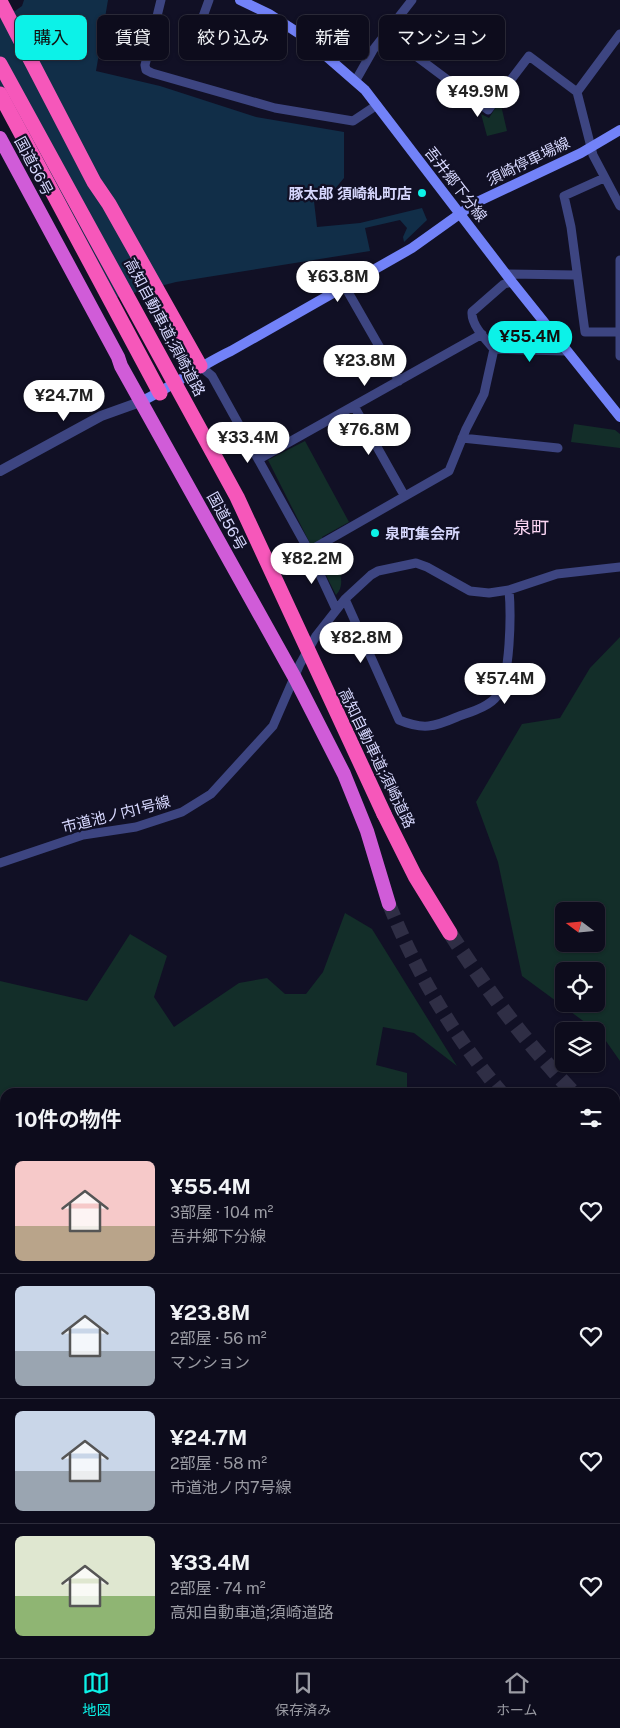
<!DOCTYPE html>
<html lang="ja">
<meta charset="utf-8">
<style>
:root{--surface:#0d0c1c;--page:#161525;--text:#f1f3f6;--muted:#9a9ba3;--line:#2d2c3b;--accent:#0cf2e8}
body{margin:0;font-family:"Public Sans","Noto Sans JP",sans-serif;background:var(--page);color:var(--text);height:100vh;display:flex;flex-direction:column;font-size:19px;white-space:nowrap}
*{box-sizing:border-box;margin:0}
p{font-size:16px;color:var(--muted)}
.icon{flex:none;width:28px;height:28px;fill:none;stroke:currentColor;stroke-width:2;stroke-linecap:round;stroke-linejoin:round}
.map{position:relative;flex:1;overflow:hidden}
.drawer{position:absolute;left:0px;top:1088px;width:620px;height:571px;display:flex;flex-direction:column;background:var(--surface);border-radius:15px 15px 0 0;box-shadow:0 1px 4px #0004,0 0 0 1px var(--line)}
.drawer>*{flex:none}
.hud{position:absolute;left:15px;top:15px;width:590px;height:45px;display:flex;gap:10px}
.needle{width:32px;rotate:286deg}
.controls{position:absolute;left:555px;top:902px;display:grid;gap:10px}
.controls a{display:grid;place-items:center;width:50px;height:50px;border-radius:8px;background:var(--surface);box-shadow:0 1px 4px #0004,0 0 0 1px var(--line);font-size:25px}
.price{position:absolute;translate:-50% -42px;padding:0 11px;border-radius:18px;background:#fff;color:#222;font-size:16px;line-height:32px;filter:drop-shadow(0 1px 2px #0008)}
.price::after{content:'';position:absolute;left:50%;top:30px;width:15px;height:11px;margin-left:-8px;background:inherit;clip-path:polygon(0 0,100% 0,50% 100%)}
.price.on{background:var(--accent);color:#111}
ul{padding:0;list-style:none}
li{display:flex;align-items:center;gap:15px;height:125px;padding:0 15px}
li+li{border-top:1px solid var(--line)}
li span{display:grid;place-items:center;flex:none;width:140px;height:100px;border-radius:8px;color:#555}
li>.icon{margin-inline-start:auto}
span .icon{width:60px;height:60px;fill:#fffc;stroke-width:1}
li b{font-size:21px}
h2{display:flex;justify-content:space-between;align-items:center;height:60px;padding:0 15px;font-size:21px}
.pill{padding:0 18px;border-radius:8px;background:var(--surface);box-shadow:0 1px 4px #0004,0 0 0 1px var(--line);font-size:18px;line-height:45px}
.pill.on{background:var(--accent);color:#111}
.dock{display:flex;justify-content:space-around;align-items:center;height:70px;border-top:1px solid var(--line);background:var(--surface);font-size:14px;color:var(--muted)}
.dock a{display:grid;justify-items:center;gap:2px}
.dock .on{color:var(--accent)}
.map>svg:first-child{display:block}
.green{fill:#132e29;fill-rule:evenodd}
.water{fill:#112e48}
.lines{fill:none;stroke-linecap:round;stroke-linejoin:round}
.stream{stroke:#112e48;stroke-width:3}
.trunk-tunnel{stroke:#2f2e45;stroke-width:14;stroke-dasharray:14 7;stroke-linecap:butt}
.motorway-tunnel{stroke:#2f2e45;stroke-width:15;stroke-dasharray:15 8;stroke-linecap:butt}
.minor{stroke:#3d4581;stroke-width:9}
.tertiary{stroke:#3d4581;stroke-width:10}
.secondary{stroke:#7282f8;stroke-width:10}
.trunk{stroke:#d05cd8;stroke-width:14}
.motorway{stroke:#f657ba;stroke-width:15}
.motorway-bridge{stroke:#f657ba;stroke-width:15}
.poi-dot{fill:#0cf2e8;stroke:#111025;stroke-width:2}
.labels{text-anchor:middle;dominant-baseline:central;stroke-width:4.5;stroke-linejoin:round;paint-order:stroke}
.street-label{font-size:15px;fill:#d6d7fd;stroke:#111025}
.poi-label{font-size:15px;font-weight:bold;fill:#d6d7fd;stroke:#111025;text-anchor:end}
.quarter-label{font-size:18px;fill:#fdd7f5;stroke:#111025}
</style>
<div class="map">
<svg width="620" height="1658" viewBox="0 0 620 1658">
<rect width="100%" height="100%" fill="#111025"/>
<path class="green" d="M500,101l7,30 -20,5 -6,-22 8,4z
M574,424l41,6 5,4v14l-49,-6z
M305,441l44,81 -27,15c8,16 29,43 14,58l-68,-135z
M620,637v424l-19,-27 -79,-58 -24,-114 -22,-60 46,-78 38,-6 30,-50zM564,911h32v33h-32zM564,971h32v33h-32z
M345,913l27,16 85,137 -43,-33 -31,-6 -7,38 31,8v15l-2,4h-400v554l-5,1v-666l87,20 43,-67 37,22 -13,41 20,30 65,-44 28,-5 18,16h21l17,-22z
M620,1097v114l-5,3v-114z"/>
<path class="water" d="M24,0h84l-12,71 64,15 96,31 88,15v46l-10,12 -21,3 4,34 43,-4 62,-15 5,12 -23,22 -1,-5 4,-9 -7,-8 -35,8 5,23 -194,31 -62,16 -114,-189v-105l15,7 7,-5z"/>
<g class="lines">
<path class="stream" d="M615,1283l5,-3"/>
<path class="trunk-tunnel" d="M389,904c28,70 64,131 112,188
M615,1214l5,4"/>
<path class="motorway-tunnel" d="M450,933c37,57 76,110 123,159
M615,1135l5,5"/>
<path class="minor" d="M161,0l-16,65 1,5 6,3 123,35 78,13 24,-16
M201,22l8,-22
M385,33l103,77 41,-54 48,36 16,63 27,51
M356,80l17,-30 39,-50
M577,92l43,-58
M604,178l-40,18 7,31 14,105h35
M620,260v96
M507,274l69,1
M344,285l55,96
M494,349l71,2
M200,366l12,10 97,175 27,58
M354,406l50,89
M462,438l96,10
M259,459l223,-125
M309,551l140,-80 17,-42 18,-35 10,-45c-8,-9 -23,-24 -22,-37l32,-28 8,-2
M345,599l54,121c24,10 35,7 58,-3 13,-5 32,-10 40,-21 14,-18 14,-84 12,-106
M0,863l83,-28 53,-8 46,-15 29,-18 62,-68 27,-62 16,-28 29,-37 26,-24 7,-4 38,-8 11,4 43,24 19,2 20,-3 48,-16 63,-7
M615,1276l5,-2
M615,1360l5,-2
M132,1654l1,4
M337,1654l6,4
M108,1658l2,-4
M269,1658l4,-4"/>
<path class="tertiary" d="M0,471l101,-55 39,-14"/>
<path class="secondary" d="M240,0l29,14 34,22 62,54 147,192 108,135
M140,402c32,-15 59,-36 91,-51l181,-103 63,-45 106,-50 39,-23"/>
<path class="trunk" d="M0,138l118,219 3,9 174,312 49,96 23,57 22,73"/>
<path class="motorway" d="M0,1l94,181 15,22 91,162
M0,94l160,299
M384,814l31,62 35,57"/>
<path class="motorway-bridge" d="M0,64l237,433 147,317"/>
</g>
<g class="poi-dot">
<circle cx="422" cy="193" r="5"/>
<circle cx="375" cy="533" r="5"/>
</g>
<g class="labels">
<g class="street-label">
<text transform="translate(528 161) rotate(-26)">須崎停車場線</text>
<text transform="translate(34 166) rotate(62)">国道56号</text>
<text transform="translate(456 184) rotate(52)">吾井郷下分線</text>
<text transform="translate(165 327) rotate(62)">高知自動車道;須崎道路</text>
<text transform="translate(227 521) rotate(61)">国道56号</text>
<text transform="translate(377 758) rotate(64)">高知自動車道;須崎道路</text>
<text transform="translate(116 814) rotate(-14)">市道池ノ内1号線</text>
</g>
<g class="poi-label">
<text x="412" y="193">豚太郎 須崎糺町店</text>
<text x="385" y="533" text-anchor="start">泉町集会所</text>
</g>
<g class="quarter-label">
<text x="531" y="527">泉町</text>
</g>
</g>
</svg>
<div class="controls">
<a><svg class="needle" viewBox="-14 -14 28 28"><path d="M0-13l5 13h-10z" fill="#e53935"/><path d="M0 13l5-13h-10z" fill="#9a9ba3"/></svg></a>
<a><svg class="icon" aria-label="locate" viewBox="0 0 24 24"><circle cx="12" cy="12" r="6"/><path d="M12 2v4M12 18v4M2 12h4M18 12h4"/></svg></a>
<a><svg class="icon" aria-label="layers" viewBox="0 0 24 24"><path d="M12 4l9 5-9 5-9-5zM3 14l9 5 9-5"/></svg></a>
</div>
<b class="price" style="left:478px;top:118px">¥49.9M</b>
<b class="price" style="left:338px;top:303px">¥63.8M</b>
<b class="price on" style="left:530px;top:363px">¥55.4M</b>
<b class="price" style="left:365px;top:387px">¥23.8M</b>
<b class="price" style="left:64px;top:422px">¥24.7M</b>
<b class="price" style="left:369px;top:456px">¥76.8M</b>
<b class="price" style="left:248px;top:464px">¥33.4M</b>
<b class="price" style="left:312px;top:585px">¥82.2M</b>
<b class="price" style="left:361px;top:664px">¥82.8M</b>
<b class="price" style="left:505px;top:705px">¥57.4M</b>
<div class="hud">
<a class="pill on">購入</a>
<a class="pill">賃貸</a>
<a class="pill">絞り込み</a>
<a class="pill">新着</a>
<a class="pill">マンション</a>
</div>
<section class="drawer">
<h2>10件の物件<svg class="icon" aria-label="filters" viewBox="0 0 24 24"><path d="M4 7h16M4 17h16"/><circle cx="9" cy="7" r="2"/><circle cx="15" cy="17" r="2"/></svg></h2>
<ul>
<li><span style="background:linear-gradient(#f6c9c9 65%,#b9a48a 0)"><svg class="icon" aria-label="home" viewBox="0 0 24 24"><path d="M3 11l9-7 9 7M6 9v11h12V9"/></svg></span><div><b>¥55.4M</b><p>3部屋 · 104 m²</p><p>吾井郷下分線</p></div><svg class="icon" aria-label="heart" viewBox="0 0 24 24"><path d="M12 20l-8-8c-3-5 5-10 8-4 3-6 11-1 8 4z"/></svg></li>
<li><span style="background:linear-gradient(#c9d6e8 65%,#9aa5b1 0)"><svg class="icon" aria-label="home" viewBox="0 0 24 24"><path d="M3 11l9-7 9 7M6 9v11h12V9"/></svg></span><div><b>¥23.8M</b><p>2部屋 · 56 m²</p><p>マンション</p></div><svg class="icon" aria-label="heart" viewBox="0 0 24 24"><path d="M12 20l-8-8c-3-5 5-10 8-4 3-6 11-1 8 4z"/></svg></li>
<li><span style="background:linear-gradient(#c9d6e8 60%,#9aa5b1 0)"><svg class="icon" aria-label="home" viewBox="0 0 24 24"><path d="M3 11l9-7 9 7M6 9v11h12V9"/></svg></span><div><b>¥24.7M</b><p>2部屋 · 58 m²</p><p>市道池ノ内7号線</p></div><svg class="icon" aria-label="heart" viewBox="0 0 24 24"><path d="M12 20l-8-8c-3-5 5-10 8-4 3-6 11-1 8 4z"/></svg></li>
<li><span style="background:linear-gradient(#dfe7d0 60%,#8fb573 0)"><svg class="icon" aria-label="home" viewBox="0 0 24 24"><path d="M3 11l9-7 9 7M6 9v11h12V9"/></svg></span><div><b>¥33.4M</b><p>2部屋 · 74 m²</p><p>高知自動車道;須崎道路</p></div><svg class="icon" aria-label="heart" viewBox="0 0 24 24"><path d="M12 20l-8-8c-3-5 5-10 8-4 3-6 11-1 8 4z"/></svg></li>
</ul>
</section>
</div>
<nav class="dock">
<a class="on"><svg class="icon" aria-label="map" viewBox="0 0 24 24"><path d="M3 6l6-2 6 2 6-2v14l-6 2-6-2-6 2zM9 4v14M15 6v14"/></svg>地図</a>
<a><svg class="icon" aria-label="saved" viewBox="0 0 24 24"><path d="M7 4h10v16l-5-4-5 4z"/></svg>保存済み</a>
<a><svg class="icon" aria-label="home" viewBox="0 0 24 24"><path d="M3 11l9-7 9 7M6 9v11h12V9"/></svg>ホーム</a>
</nav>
